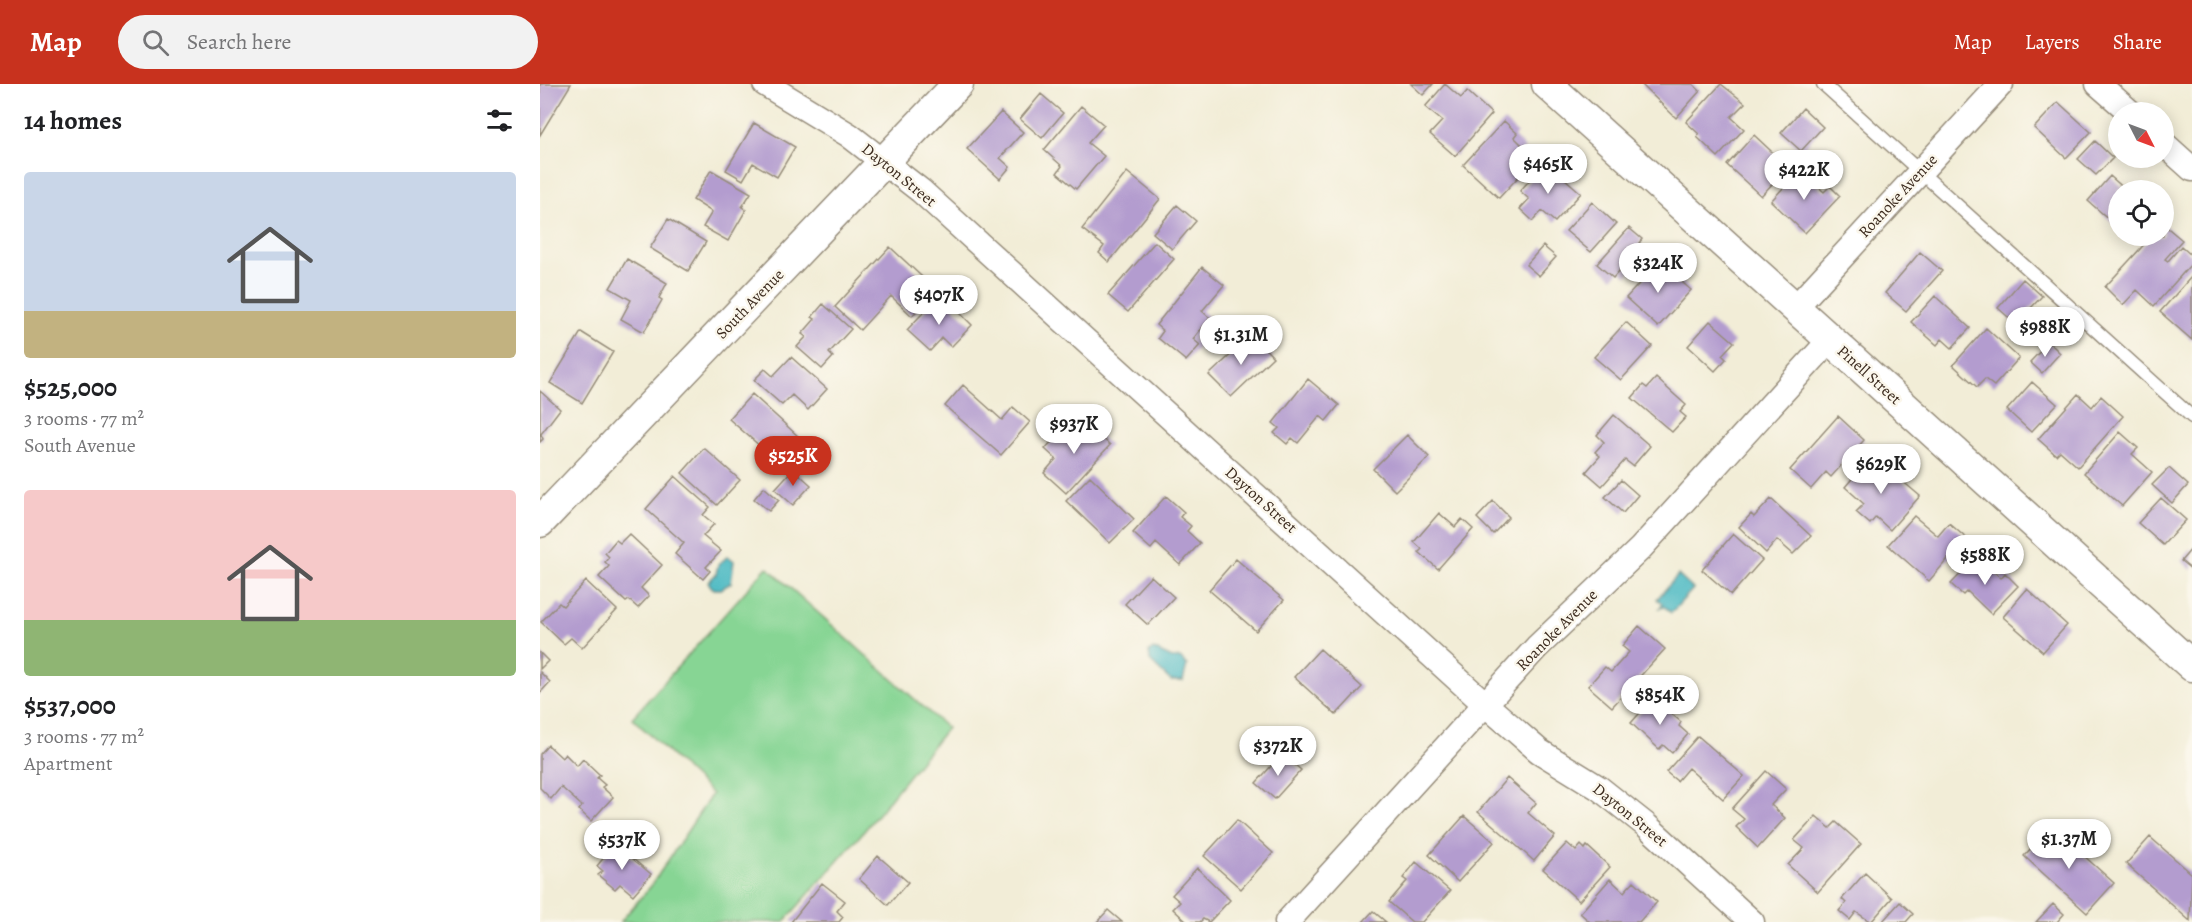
<!DOCTYPE html>
<meta charset="utf-8">
<style>
:root{--surface:#fff;--page:#f2f2f2;--text:#202124;--muted:#757577;--accent:#c8321e}
body{margin:0;font-family:Alegreya,serif;background:var(--page);color:var(--text);height:100vh;display:flex;flex-direction:column;font-size:22px;white-space:nowrap}
*{box-sizing:border-box;margin:0}
p{font-size:20px;color:var(--muted)}
.icon{flex:none;width:33px;height:33px;fill:none;stroke:currentColor;stroke-width:2;stroke-linecap:round;stroke-linejoin:round}
.map{position:relative;flex:1;overflow:hidden}
.drawer{display:flex;flex-direction:column;background:var(--surface);width:540px}
.drawer>*{flex:none}
.needle{width:39px;rotate:132deg}
.controls{position:absolute;left:1568px;top:18px;display:grid;gap:12px}
.controls a{display:grid;place-items:center;width:66px;height:66px;border-radius:50%;background:var(--surface);box-shadow:0 3px 15px #0003;font-size:30px}
.price{position:absolute;translate:-50% -51px;padding:0 14px;border-radius:21px;background:#fff;color:#222;font-size:20px;line-height:39px;filter:drop-shadow(0 2px 3px #0008)}
.price::after{content:'';position:absolute;left:50%;top:36px;width:18px;height:14px;margin-left:-9px;background:inherit;clip-path:polygon(0 0,100% 0,50% 100%)}
.price.on{background:var(--accent);color:#fff}
ul{padding:0;list-style:none}
li{display:grid;align-content:center;gap:12px;height:318px;padding:0 24px}
li span{display:grid;place-items:center;height:186px;border-radius:6px;color:#555}
li>.icon{margin-inline-start:auto}
span .icon{width:108px;height:108px;fill:#fffc;stroke-width:1}
li b{font-size:26px}
h2{display:flex;justify-content:space-between;align-items:center;height:72px;padding:0 24px;font-size:26px}
header{display:flex;align-items:center;gap:36px;box-sizing:border-box;height:84px;padding:0 30px;background:var(--accent);color:#fff}
header strong{font-size:28px}
nav{display:flex;gap:33px;margin-inline-start:auto;font-size:21px}
.search{width:420px;height:54px;background:var(--page);display:flex;align-items:center;gap:15px;box-sizing:border-box;padding:0 21px;border-radius:33px;color:var(--muted);font-size:22px}
main{display:flex;flex:1;min-height:0}
.map>svg:first-child{display:block}
.green{fill:#87d594;stroke:#618059;stroke-width:1.5}
.water{fill:#4bb9c3;stroke:#437270;stroke-width:1.5}
.building{fill:#b39ccf}
.lines{fill:none;stroke-linecap:round;stroke-linejoin:round}
.service-casing{stroke:#968c7a;stroke-width:15}
.minor-casing{stroke:#968c7a;stroke-width:27}
.tertiary-casing{stroke:#968c7a;stroke-width:33}
.service{stroke:#fff;stroke-width:12}
.minor{stroke:#fff;stroke-width:24}
.tertiary{stroke:#fff;stroke-width:30}
.labels{text-anchor:middle;dominant-baseline:central;stroke-width:5;stroke-linejoin:round;paint-order:stroke}
.street-label{font-size:16px;fill:#3b2a1e;stroke:#fbf7ec}
</style>
<header>
<strong>Map</strong>
<div class="search"><svg class="icon" aria-label="search" viewBox="0 0 24 24"><circle cx="10" cy="10" r="6"/><path d="M15 15l6 6"/></svg>Search here</div>
<nav><a>Map</a><a>Layers</a><a>Share</a></nav>
</header>
<main>
<section class="drawer">
<h2>14 homes<svg class="icon" aria-label="filters" viewBox="0 0 24 24"><path d="M4 7h16M4 17h16"/><circle cx="9" cy="7" r="2"/><circle cx="15" cy="17" r="2"/></svg></h2>
<ul>
<li><span style="background:linear-gradient(#c9d6e8 75%,#c2b280 0)"><svg class="icon" aria-label="home" viewBox="0 0 24 24"><path d="M3 11l9-7 9 7M6 9v11h12V9"/></svg></span><div><b>$525,000</b><p>3 rooms · 77 m²</p><p>South Avenue</p></div></li>
<li><span style="background:linear-gradient(#f6c9c9 70%,#8fb573 0)"><svg class="icon" aria-label="home" viewBox="0 0 24 24"><path d="M3 11l9-7 9 7M6 9v11h12V9"/></svg></span><div><b>$537,000</b><p>3 rooms · 77 m²</p><p>Apartment</p></div></li>
</ul>
</section>
<div class="map">
<svg width="1652" height="838" viewBox="0 0 1652 838">
<rect width="100%" height="100%" fill="#fbf7ec"/>
<filter id="ink" filterUnits="userSpaceOnUse"><feTurbulence type="fractalNoise" baseFrequency=".0167" numOctaves="2"/><feDisplacementMap in="SourceGraphic" scale="12" xChannelSelector="R" yChannelSelector="G"/><feConvolveMatrix kernelMatrix="1 2 1 2 8 2 1 2 1" color-interpolation-filters="sRGB"/></filter>
<filter id="wash" filterUnits="userSpaceOnUse"><feTurbulence type="fractalNoise" baseFrequency=".008" numOctaves="4" result="noise"/><feDisplacementMap in="SourceGraphic" scale="24" xChannelSelector="R" yChannelSelector="G"/><feGaussianBlur stdDeviation="1.35" result="paint"/><feColorMatrix in="noise" values="0 0 0 0 0 0 0 0 0 0 0 0 0 0 0 0 0 1.4 0 .05"/><feComposite in="paint" operator="in"/></filter>
<g filter="url(#wash)">
<rect width="100%" height="100%" fill="#f2edd7"/>
<path class="green" d="M227,483l180,161 -82,102 -81,92h-164l31,-36 61,-92 -80,-76z"/>
<path class="water" d="M188,472l6,5 -3,22 -10,6h-8l-5,-7 8,-8 2,-9z
M1138,491l15,14 -22,24 -6,-6 -5,1 3,-4 -6,-5z
M613,565l19,9h8l7,7 -4,16h-12l-21,-20 -1,-9z"/>
<g id="blocks">
<path class="building" d="M0,0h31l-31,51z
M871,0h22l-10,11z
M905,0l16,14 6,-7 25,23 -37,42 -25,-22 12,-13 -17,-14z
M1101,0h52l7,7 -24,27z
M1181,0l24,19 -14,14 13,12 -26,28 -21,-20 2,-3 -13,-12z
M501,10l22,19 -21,25 -22,-19z
M1518,18l33,30 -25,26 -32,-30z
M541,22l23,19 -16,18 16,13 -28,33 -19,-16 5,-7 -18,-16z
M1263,24l20,19 -22,24 -20,-18z
M461,28l22,20 -23,26 10,9 -10,12 -33,-30z
M964,37l13,12 -3,4 11,11 -5,5 11,10 -32,35 -36,-33z
M214,39l41,24 -18,30 -24,-14 -10,17 -17,-10z
M1214,51l34,32 -27,29 -34,-31z
M1555,57l18,17 -17,17 -18,-16z
M1002,82l9,8 4,-4 26,23 -26,29 -13,-11 -9,10 -13,-12 9,-10 -9,-8z
M171,86l40,23 -9,14 4,3 -18,31 -25,-14 9,-15 -19,-12z
M1260,86l24,22 6,-6 10,10 -35,37 -34,-32z
M587,88l33,27 -51,63 -10,-9 5,-7 -22,-17z
M1570,92l16,14h-8v37l-30,-26z
M1052,118l24,22 -25,28 -25,-21z
M637,121l19,16 -24,28 -19,-16z
M128,135l38,23 -18,29 -38,-23z
M1623,140l19,16 -17,19 3,2 13,-15 11,10v7l-38,43 -17,-16 -14,15 -18,-18 47,-51h11z
M1089,144l13,11 -3,4 9,8 -21,25 -7,-6 -7,8 -16,-14z
M615,158l19,17 -46,53 -20,-17z
M1003,162l13,11 -17,19 -13,-11z
M350,163l46,43 -24,26 -21,-20 -31,34 -25,-23z
M1380,168l22,19 -36,40 -21,-18z
M87,175l40,24 -8,15 3,2 -18,32 -23,-13 10,-19 -21,-12z
M1119,178l32,28 -33,37 -32,-29z
M662,183l22,18 -22,26 8,7 -17,21 7,6 -14,16 -28,-23 5,-7 -7,-6z
M1652,192v64l-32,-28z
M1483,195l19,17 -26,28 -18,-16z
M1395,212l35,32 -18,20 -10,-9 -5,6 -26,-23z
M396,215l10,9 4,-5 22,22 -21,22 -9,-9 -12,13 -23,-21z
M283,220l28,25 -22,24 4,4 -11,12 -25,-22 9,-10 -4,-3 13,-15 -3,-2z
M1170,237l24,21 -12,13 4,4 -11,12 -27,-25z
M1086,238l26,24 -31,34 -27,-23z
M1446,244l33,30 -25,28 -9,-7 -8,8 -24,-22z
M41,248l32,20 -31,51 -32,-20z
M712,251l21,22 -42,40 -22,-22z
M1509,258l11,11 -18,20 -12,-11z
M251,273l36,32 -19,21 -16,-15 -10,10 -28,-25 11,-11 8,7z
M1116,294l30,27 -6,7 6,5 -14,15 -40,-34 11,-13 4,3z
M768,295l31,26 -13,16 -6,-5 -22,27 -6,-5 -5,6 -13,-11 5,-5 -6,-5z
M1492,298l25,22 -26,28 -24,-22z
M423,301l39,35 11,-13 17,15 -29,33 -56,-49z
M0,307l20,18 -19,25 2,5 -3,3z
M212,310l47,43 -22,24 -48,-42z
M1538,310l14,13 9,-11 22,20 -45,51 -18,-16 -4,4 -18,-16z
M1074,331l36,31 -17,20 -8,-6 -23,26 -16,-14 14,-16 -5,-4 9,-10 -7,-7z
M1298,332l26,24 -33,37 -5,-5 -15,17 -21,-19z
M529,338l13,12 8,-8 20,19 -44,48 -22,-20 12,-14 -11,-10z
M1580,348l18,16 -6,6 20,18 -30,34 -38,-33z
M867,351l22,22 -34,34 -22,-22z
M164,364l36,32 -23,25 -35,-32z
M1329,375l15,13 3,-4 33,28 -30,34 -14,-13 -6,7 -14,-12 8,-8 -19,-17z
M1629,384l19,17 -16,18 -20,-18z
M253,385l18,16 -18,20 -18,-16z
M135,392l35,31 -7,8 11,9 -11,12 18,15 -15,16 4,4 -7,8 -28,-25 9,-11 -38,-34z
M550,392l44,43 -24,24 -44,-42z
M1081,396l17,15 -15,18 -18,-16z
M224,403l15,13 -10,11 -15,-12z
M626,412l18,16 -4,5 11,9 -4,5 13,12 -20,22 -24,-22 -5,6 -18,-16z
M1621,414l25,22 -23,25 -25,-22z
M1231,415l40,37 -18,18 -16,-14 -11,13 -27,-26 12,-13 3,3z
M953,417l16,16 -16,17 -16,-16z
M899,429l16,14 7,-8 11,10 -35,40 -19,-17 3,-3 -8,-7z
M1374,432l24,20 11,-13 17,15 -37,43 -41,-36z
M89,450l33,31 -21,23 8,8 -11,12 -9,-8 -3,2 -27,-25 10,-11 -4,-4 4,-5 -4,-4 11,-13 4,3z
M1193,450l29,26 -31,35 -29,-25z
M1652,464v22l-11,-9z
M696,475l48,41 -28,31 -47,-41z
M1433,477l10,8 4,-4 14,13 4,-5 13,13 -27,28 -24,-23 -4,4 -12,-11z
M611,492l23,21 -26,28 -23,-21z
M46,497l31,29 -35,38 -11,-10 -7,6 -23,-22 18,-19 4,3z
M1487,505l40,36 -24,27 -40,-35z
M1099,542l26,23 -53,58 -24,-21 17,-19 6,5 18,-20 -7,-6z
M780,565l42,38 -26,28 -42,-38z
M0,569l8,8 -8,8z
M0,588l10,10 -10,11z
M1113,614l28,24 -2,4 9,8 -16,19 -9,-8 -4,4 -28,-26z
M1158,652l46,40 -21,23 -35,-31 -11,13 -11,-9z
M8,661l14,13 3,-4 12,12 6,-7 17,16 -3,3 8,7 -3,2 11,10 -22,24 -12,-11 3,-4 -21,-19 -10,12 -11,-11v-34z
M742,670l19,16 -26,29 -19,-16z
M1226,687l20,18 -15,16 14,13 -27,30 -22,-21 8,-8 -12,-10z
M967,694l29,25 -8,10 27,23 -21,25 -56,-49z
M924,732l30,26 -36,40 -29,-27z
M1276,732l14,12 6,-6 25,22 -43,48 -30,-27 16,-17 -10,-8z
M697,736l36,33 -32,36 -37,-33z
M1511,742l63,57 -27,30 -63,-57z
M1610,753l42,37 -2,47 -64,-57z
M1027,759l9,8 5,-6 4,4 2,-3 23,21 -31,34 -36,-32z
M75,760l36,30 -18,21 -13,-11 -5,5 -17,-14 5,-4 -6,-5z
M338,772l30,26 -20,23 -29,-26z
M876,778l34,29 -28,31h-10l-23,-20 18,-21 -4,-3z
M657,784l33,32 -21,22 -6,-3 -3,3h-13l-14,-13 7,-7 -8,-7z
M1325,789l27,25 -21,24 -15,-10 -6,8 -11,-9 7,-8 -4,-4z
M1070,795l14,13 10,-11 23,21 -18,20h-49l-10,-9z
M282,799l23,18 -8,10 6,6 -4,5h-48z
M1360,818l13,12 -7,8h-24z
M1513,820l11,10 -7,8h-21z
M568,826l14,12h-25z
M833,827l13,11h-23z"/>
</g>
</g>
<g filter="url(#ink)">
<use href="#blocks" fill-opacity="0" stroke="#968c7a" stroke-width="1.5"/>
<g class="lines">
<defs>
<path id="service" d="M1283,0l369,333"/>
<path id="minor" d="M225,0l84,51 72,56 564,513 54,47 60,37 48,38 105,96
M1558,0l32,28
M1623,59l29,26
M1255,224l206,-224
M747,838l250,-275 103,-98 190,-209"/>
<path id="tertiary" d="M1007,0l645,582
M0,438l418,-438"/>
</defs>
<use href="#service" class="service-casing"/>
<use href="#minor" class="minor-casing"/>
<use href="#tertiary" class="tertiary-casing"/>
<use href="#service" class="service"/>
<use href="#minor" class="minor"/>
<use href="#tertiary" class="tertiary"/>
</g>
</g>
<g class="labels">
<g class="street-label">
<text transform="translate(359 91) rotate(39)">Dayton Street</text>
<text transform="translate(1358 112) rotate(-47)">Roanoke Avenue</text>
<text transform="translate(210 220) rotate(-46)">South Avenue</text>
<text transform="translate(1329 291) rotate(42)">Pinell Street</text>
<text transform="translate(721 416) rotate(42)">Dayton Street</text>
<text transform="translate(1017 546) rotate(-45)">Roanoke Avenue</text>
<text transform="translate(1090 731) rotate(39)">Dayton Street</text>
</g>
</g>
</svg>
<div class="controls">
<a><svg class="needle" viewBox="-14 -14 28 28"><path d="M0-13l5 13h-10z" fill="#e53935"/><path d="M0 13l5-13h-10z" fill="#757577"/></svg></a>
<a><svg class="icon" aria-label="locate" viewBox="0 0 24 24"><circle cx="12" cy="12" r="6"/><path d="M12 2v4M12 18v4M2 12h4M18 12h4"/></svg></a>
</div>
<b class="price" style="left:1008px;top:111px">$465K</b>
<b class="price" style="left:1264px;top:117px">$422K</b>
<b class="price" style="left:1118px;top:210px">$324K</b>
<b class="price" style="left:399px;top:242px">$407K</b>
<b class="price" style="left:1505px;top:274px">$988K</b>
<b class="price" style="left:701px;top:282px">$1.31M</b>
<b class="price" style="left:534px;top:371px">$937K</b>
<b class="price on" style="left:253px;top:403px">$525K</b>
<b class="price" style="left:1341px;top:411px">$629K</b>
<b class="price" style="left:1445px;top:502px">$588K</b>
<b class="price" style="left:1120px;top:642px">$854K</b>
<b class="price" style="left:738px;top:693px">$372K</b>
<b class="price" style="left:1529px;top:786px">$1.37M</b>
<b class="price" style="left:82px;top:787px">$537K</b>
</div>
</main>
